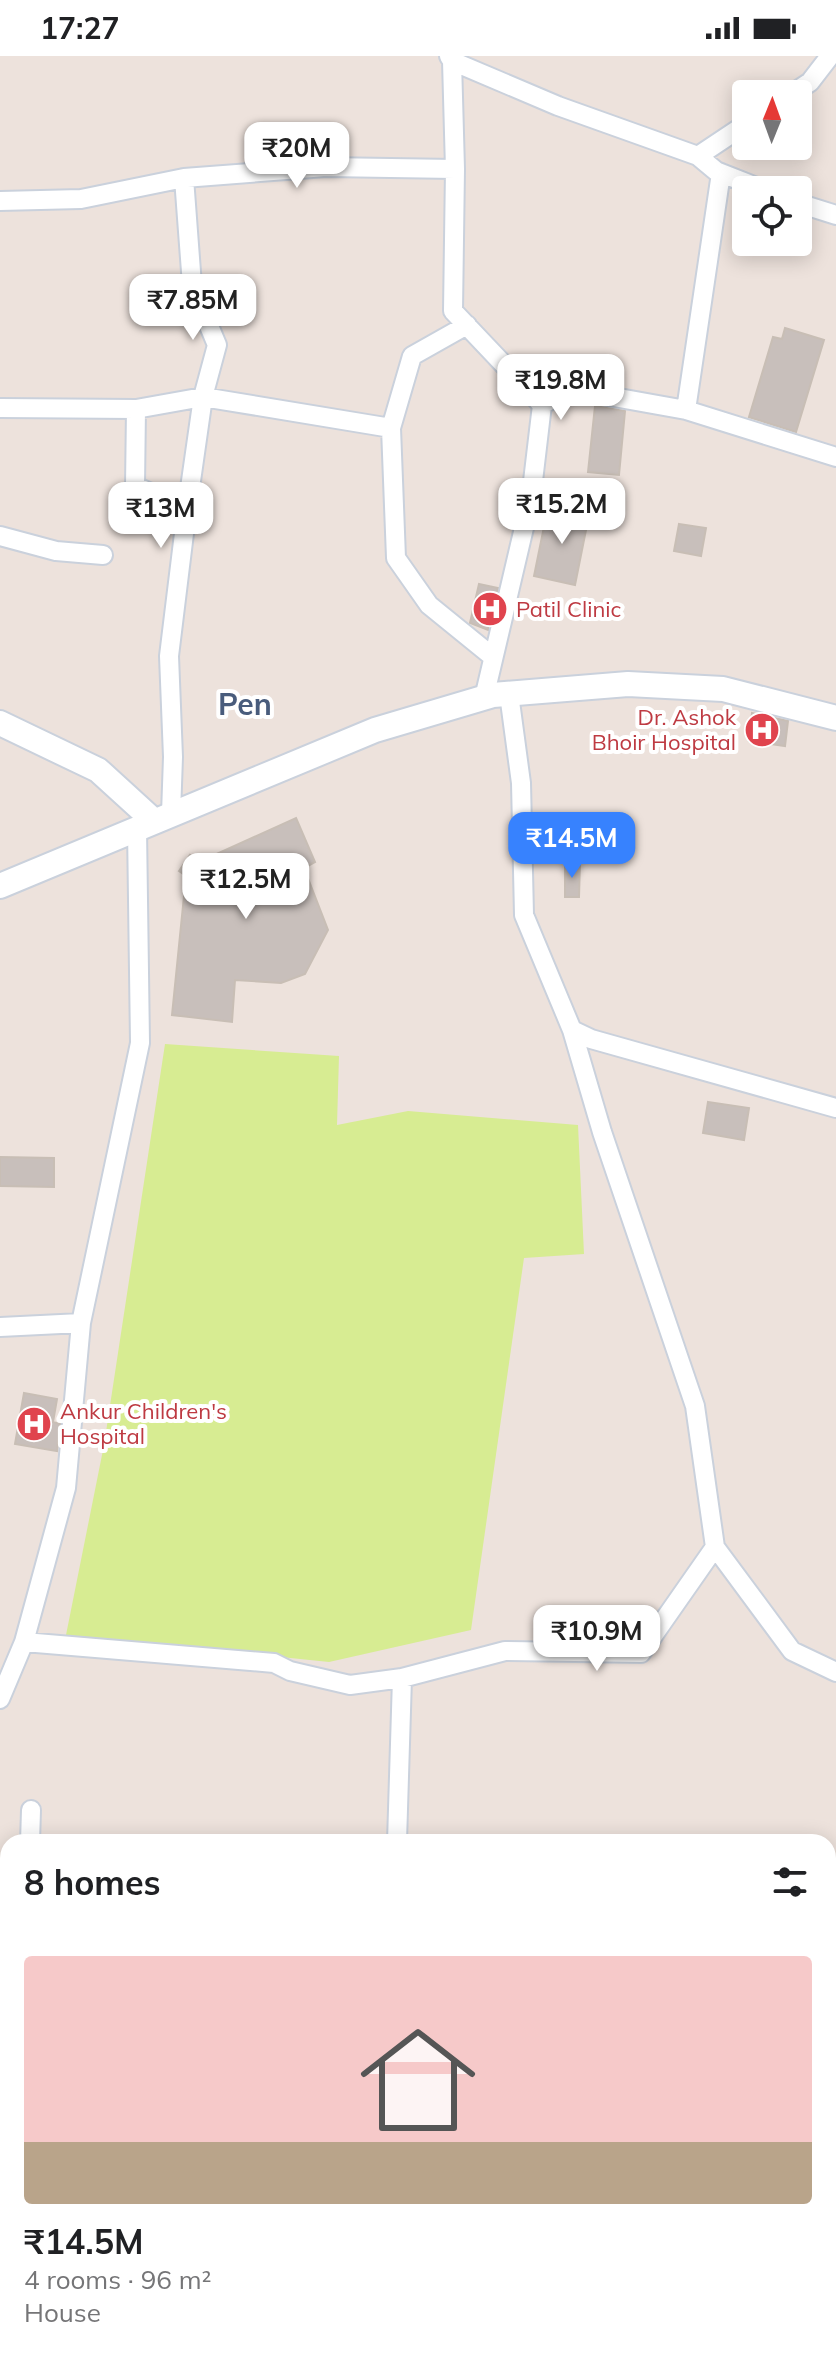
<!DOCTYPE html>
<meta charset="utf-8">
<style>
:root{--surface:#fff;--page:#f6f6f6;--text:#202124;--muted:#757577;--line:#e0e0e0;--accent:#3782fe}
body{margin:0;font-family:Mulish,sans-serif;background:var(--page);color:var(--text);height:100vh;display:flex;flex-direction:column;font-size:30px;white-space:nowrap}
*{box-sizing:border-box;margin:0}
p{font-size:26px;color:var(--muted)}
.icon{flex:none;width:44px;height:44px;fill:none;stroke:currentColor;stroke-width:2;stroke-linecap:round;stroke-linejoin:round}
.map{position:relative;flex:1;overflow:hidden}
.side{position:absolute;left:0px;top:1778px;width:836px;height:538px;display:flex;flex-direction:column;background:var(--surface);border-radius:24px 24px 0 0;box-shadow:0 4px 20px #0003}
.side>*{flex:none}
.needle{width:52px;rotate:1deg}
.controls{position:absolute;left:732px;top:24px;display:grid;gap:16px}
.controls a{display:grid;place-items:center;width:80px;height:80px;border-radius:8px;background:var(--surface);box-shadow:0 4px 20px #0003;font-size:40px}
.price{position:absolute;translate:-50% -68px;padding:0 18px;border-radius:16px;background:#fff;color:#222;font-size:26px;line-height:52px;filter:drop-shadow(0 2px 4px #0008)}
.price::after{content:'';position:absolute;left:50%;top:48px;width:24px;height:18px;margin-left:-12px;background:inherit;clip-path:polygon(0 0,100% 0,50% 100%)}
.price.on{background:var(--accent);color:#fff}
ul{padding:0;list-style:none}
li{display:grid;align-content:center;gap:16px;height:424px;padding:0 24px}
li+li{border-top:2px solid var(--line)}
li span{display:grid;place-items:center;height:248px;border-radius:8px;color:#555}
li>.icon{margin-inline-start:auto}
span .icon{width:144px;height:144px;fill:#fffc;stroke-width:1}
li b{font-size:34px}
h2{display:flex;justify-content:space-between;align-items:center;height:96px;padding:0 24px;font-size:34px}
.status{display:flex;justify-content:space-between;align-items:center;height:56px;padding:0 40px;background:var(--surface);direction:ltr}
.status svg{height:22px;fill:currentColor}
.map>svg:first-child{display:block}
.pitch{fill:#d7ec92}
.building{fill:#c8bfbb;stroke:#c8beb5;stroke-width:2}
.lines{fill:none;stroke-linecap:round;stroke-linejoin:round}
.street-casing{stroke:#cad1dc;stroke-width:22}
.secondary-casing{stroke:#cad1dc;stroke-width:28}
.street{stroke:#fff;stroke-width:18}
.secondary{stroke:#fff;stroke-width:24}
.labels{text-anchor:middle;dominant-baseline:central;stroke-width:8;stroke-linejoin:round;paint-order:stroke}
.health-label{font-size:22px;fill:#be3a42;stroke:#fff;text-anchor:start}
.district-label{font-size:30px;font-weight:bold;fill:#495c7c;stroke:#fff}
</style>
<div class="status"><b>17:27</b><svg viewBox="0 0 49 12"><path d="M0 12V9h3v3zM5 12V6h3v6zM10 12V3h3v9zM15 12V0h3v12zM26 1h20v11H26zM47 4h2v5h-2z"/></svg></div>
<div class="map">
<svg width="836" height="2315" viewBox="0 0 836 2315">
<rect width="100%" height="100%" fill="#ede2dc"/>
<path class="pitch" d="M165,988l174,12 -2,69 71,-14 170,14 6,129 -60,4 -53,372 -142,32 -263,-27 38,-190z"/>
<path class="building" d="M785,272l39,12 -28,92 -47,-15 24,-80 9,2z
M595,350l30,5 -6,64 -31,-3z
M548,451l41,8 -14,70 -41,-9z
M679,468l27,4 -5,28 -27,-5z
M479,528l19,4 -10,42 -18,-7z
M752,657l36,8 -3,25 -36,-5z
M296,762l19,44 -11,6 24,62 -23,44 -24,9 -46,-3 -3,42 -60,-7 14,-139 -7,-5 11,-16 9,7z
M565,807h15l-1,34h-14z
M708,1046l41,6 -5,32 -41,-7z
M0,1101l54,1v29l-54,-1z
M24,1337l33,6 -4,23 7,2 -3,27 -42,-7z"/>
<g class="lines">
<defs>
<path id="street" d="M449,0l3,5 106,45 140,50 48,-32
M792,38l18,-12 20,-26
M698,100l18,15 48,19
M455,113l-2,142 89,94 -11,93 -47,200
M184,122l8,107 25,60 -14,52 -16,112
M0,145l81,-2 103,-21 142,-11 129,2 -3,-108
M798,147l38,12
M467,269l-55,31 -21,72 5,130 33,47 64,52
M542,349l27,-16 117,21 150,47
M0,352l136,1 -1,77 52,23 -18,147 4,101 -2,57
M136,353l67,-12 188,31
M686,354l35,-237
M0,480l56,15 47,4
M509,638l12,89 3,132 48,115 30,102 93,274 20,141 77,104 44,21
M572,974l19,9 245,69
M0,1271l81,-4
M24,1586l250,21 16,8 60,14 52,-7 103,-27 136,2 74,-106
M0,1643l24,-57 42,-154 15,-165 59,-280 -3,-215
M30,1786l1,-32
M397,1786l5,-164
M0,1915h8
M788,2308l3,7
M349,2315v-7"/>
<path id="secondary" d="M0,667l98,47 56,51
M0,830l375,-156 118,-35 135,-11 95,5 113,29"/>
</defs>
<use href="#street" class="street-casing"/>
<use href="#secondary" class="secondary-casing"/>
<use href="#street" class="street"/>
<use href="#secondary" class="secondary"/>
</g>
<defs>
<symbol id="hospital-disc" viewBox="-11 -11 22 22"><circle r="9.5" fill="#e0444e" stroke="#fff"/><path d="M-5-5h3v3.5h4V-5h3V5h-3V1.5h-4V5h-3Z" fill="#fff"/></symbol>
</defs>
<g fill-rule="evenodd">
<use href="#hospital-disc" x="470" y="533" width="40" height="40"/>
<use href="#hospital-disc" x="742" y="654" width="40" height="40"/>
<use href="#hospital-disc" x="14" y="1348" width="40" height="40"/>
</g>
<g class="labels">
<g class="health-label">
<text x="516" y="553">Patil Clinic</text>
<text x="736" y="661" text-anchor="end">Dr. Ashok<tspan x="736" dy="25">Bhoir Hospital</tspan></text>
<text x="60" y="1355">Ankur Children's<tspan x="60" dy="25">Hospital</tspan></text>
</g>
<g class="district-label">
<text x="245" y="648">Pen</text>
</g>
</g>
</svg>
<div class="controls">
<a><svg class="needle" viewBox="-14 -14 28 28"><path d="M0-13l5 13h-10z" fill="#e53935"/><path d="M0 13l5-13h-10z" fill="#757577"/></svg></a>
<a><svg class="icon" aria-label="locate" viewBox="0 0 24 24"><circle cx="12" cy="12" r="6"/><path d="M12 2v4M12 18v4M2 12h4M18 12h4"/></svg></a>
</div>
<b class="price" style="left:297px;top:134px">₹20M</b>
<b class="price" style="left:193px;top:286px">₹7.85M</b>
<b class="price" style="left:561px;top:366px">₹19.8M</b>
<b class="price" style="left:562px;top:490px">₹15.2M</b>
<b class="price" style="left:161px;top:494px">₹13M</b>
<b class="price on" style="left:572px;top:824px">₹14.5M</b>
<b class="price" style="left:246px;top:865px">₹12.5M</b>
<b class="price" style="left:597px;top:1617px">₹10.9M</b>
<section class="side">
<h2>8 homes<svg class="icon" aria-label="filters" viewBox="0 0 24 24"><path d="M4 7h16M4 17h16"/><circle cx="9" cy="7" r="2"/><circle cx="15" cy="17" r="2"/></svg></h2>
<ul>
<li><span style="background:linear-gradient(#f6c9c9 75%,#b9a48a 0)"><svg class="icon" aria-label="home" viewBox="0 0 24 24"><path d="M3 11l9-7 9 7M6 9v11h12V9"/></svg></span><div><b>₹14.5M</b><p>4 rooms · 96 m²</p><p>House</p></div></li>
</ul>
</section>
</div>
